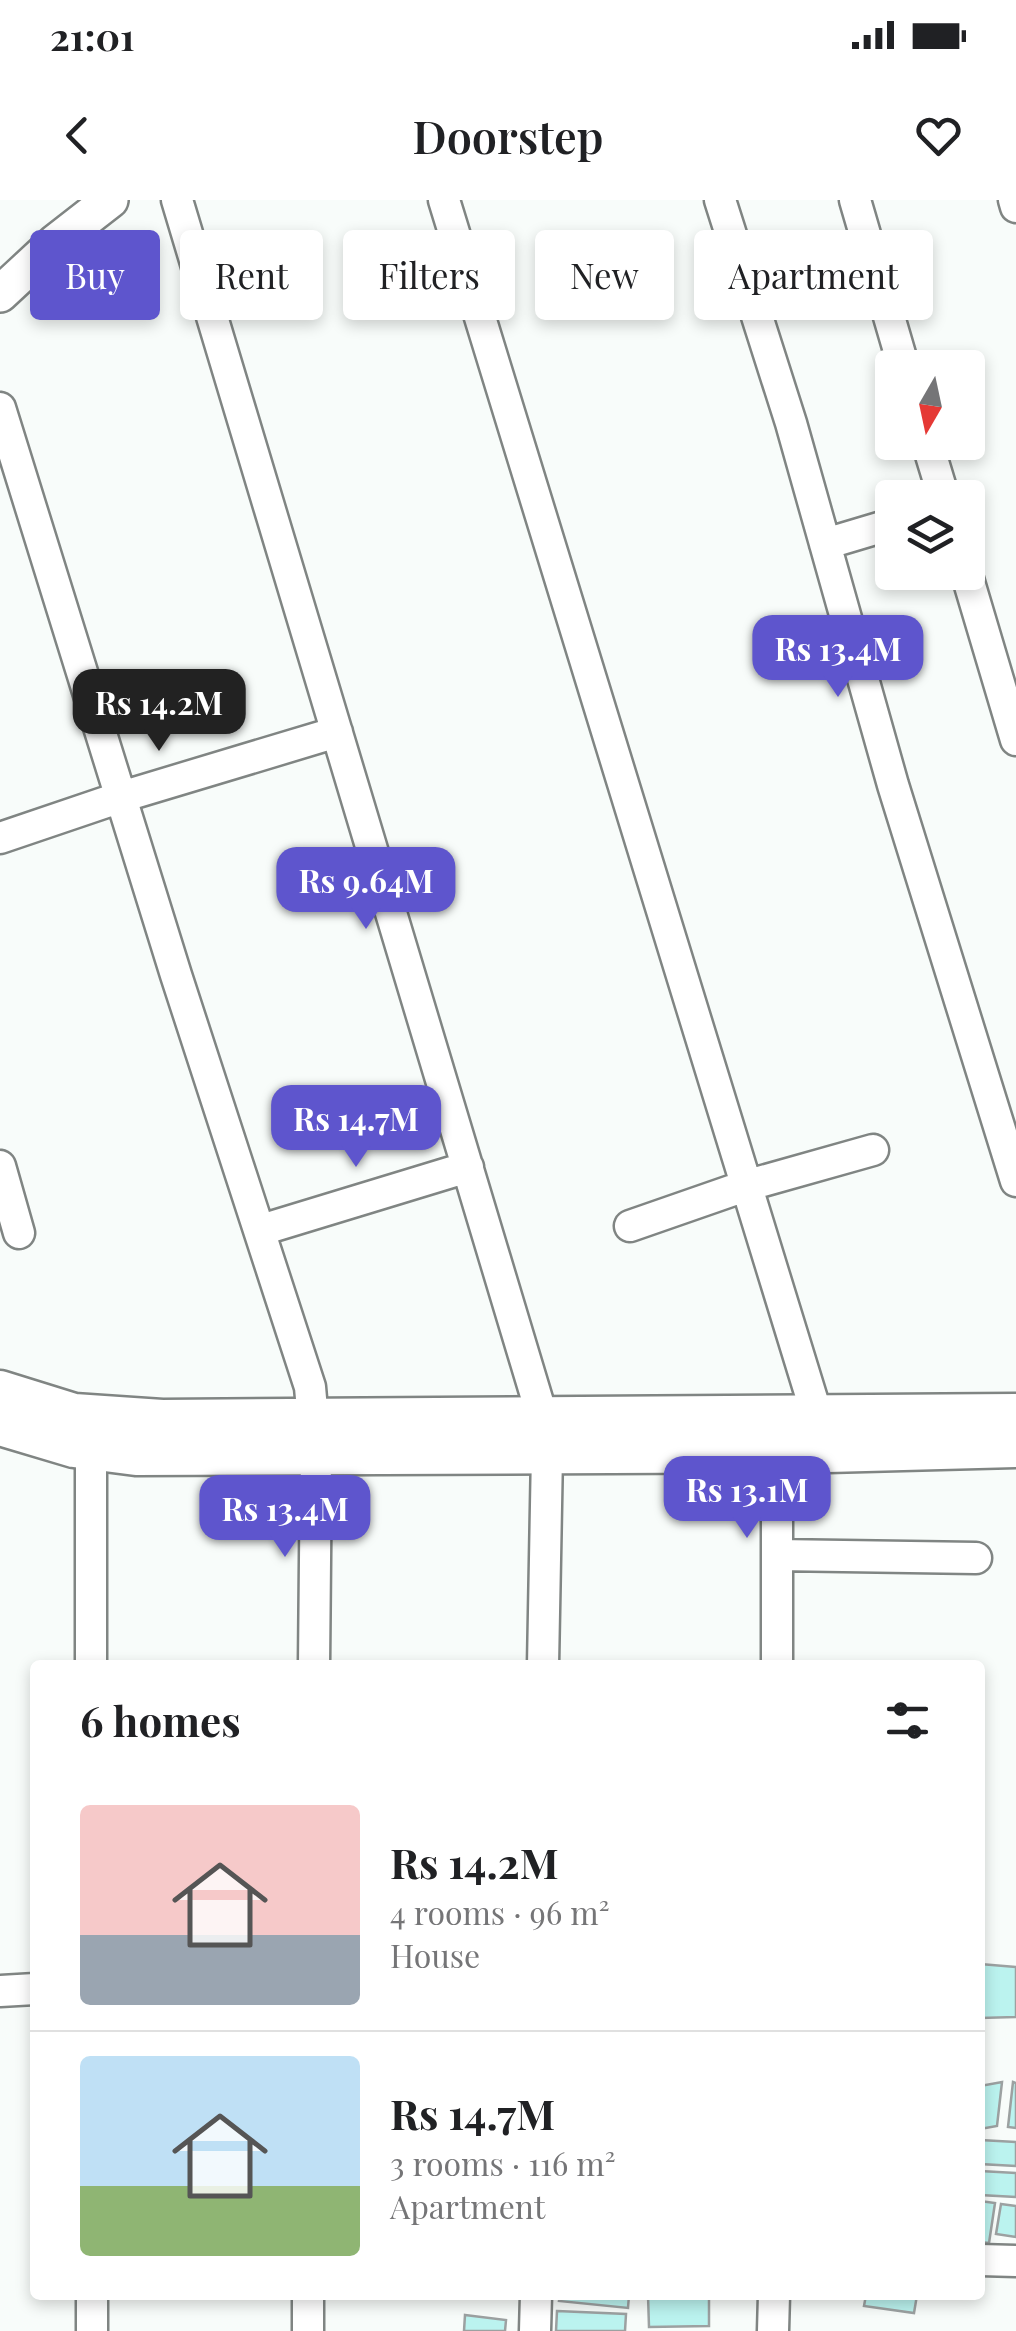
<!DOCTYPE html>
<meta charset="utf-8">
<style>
:root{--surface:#fff;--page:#f6f6f6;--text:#202124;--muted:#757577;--line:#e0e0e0;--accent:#5e55cd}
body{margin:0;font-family:"Playfair Display",serif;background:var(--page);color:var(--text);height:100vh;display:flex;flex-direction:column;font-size:38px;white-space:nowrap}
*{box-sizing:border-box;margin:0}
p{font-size:32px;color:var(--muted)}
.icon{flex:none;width:55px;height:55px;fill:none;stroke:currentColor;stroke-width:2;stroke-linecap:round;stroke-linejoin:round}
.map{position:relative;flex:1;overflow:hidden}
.panel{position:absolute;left:30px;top:1460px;width:955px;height:640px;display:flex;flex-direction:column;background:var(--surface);border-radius:10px;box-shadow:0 5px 15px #0003}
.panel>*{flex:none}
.guide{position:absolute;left:30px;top:30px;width:958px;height:90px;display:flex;gap:20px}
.needle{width:65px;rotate:189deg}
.buttons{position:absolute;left:875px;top:150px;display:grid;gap:20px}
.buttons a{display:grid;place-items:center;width:110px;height:110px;border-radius:10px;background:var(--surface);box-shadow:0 5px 15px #0003;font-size:50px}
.price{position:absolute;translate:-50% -85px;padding:0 22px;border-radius:20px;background:var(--accent);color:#fff;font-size:32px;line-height:65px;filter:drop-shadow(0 2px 5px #0008)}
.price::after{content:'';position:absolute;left:50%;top:60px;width:30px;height:22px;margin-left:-15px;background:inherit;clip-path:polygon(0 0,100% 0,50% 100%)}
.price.current{background:#222;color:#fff}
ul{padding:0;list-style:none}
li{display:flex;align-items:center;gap:30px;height:250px;padding:0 50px}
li+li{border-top:2px solid var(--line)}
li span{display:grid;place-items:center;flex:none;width:280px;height:200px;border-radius:10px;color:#555}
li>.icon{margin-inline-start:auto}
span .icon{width:120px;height:120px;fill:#fffc;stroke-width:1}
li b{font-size:42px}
h2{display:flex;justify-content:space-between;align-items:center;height:120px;padding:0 50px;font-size:42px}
.tag{padding:0 35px;border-radius:10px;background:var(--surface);box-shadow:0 5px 15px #0003;font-size:35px;line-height:90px}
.tag.current{background:var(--accent);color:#fff}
.status{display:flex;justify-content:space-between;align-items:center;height:70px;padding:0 50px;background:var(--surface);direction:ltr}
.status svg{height:28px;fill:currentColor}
header{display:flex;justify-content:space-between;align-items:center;height:130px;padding:0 50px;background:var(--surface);font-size:45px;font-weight:600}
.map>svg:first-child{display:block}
.building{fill:#bbf3ef;stroke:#9ca1a1;stroke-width:2.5}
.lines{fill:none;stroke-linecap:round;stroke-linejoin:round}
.minor-casing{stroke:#808583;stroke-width:35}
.tertiary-casing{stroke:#808583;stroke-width:40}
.secondary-casing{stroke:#808583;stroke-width:45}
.minor{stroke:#fff;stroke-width:30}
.tertiary{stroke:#fff;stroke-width:35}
.secondary{stroke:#fff;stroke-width:40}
</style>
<div class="status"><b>21:01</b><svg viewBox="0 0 49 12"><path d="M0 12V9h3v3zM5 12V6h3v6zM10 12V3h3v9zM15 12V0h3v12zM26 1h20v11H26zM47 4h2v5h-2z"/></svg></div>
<header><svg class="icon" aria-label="back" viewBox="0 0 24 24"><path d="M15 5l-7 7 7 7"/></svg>Doorstep<svg class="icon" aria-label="heart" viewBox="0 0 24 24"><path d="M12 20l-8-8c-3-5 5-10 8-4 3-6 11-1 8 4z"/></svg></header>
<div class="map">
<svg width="1016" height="2131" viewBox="0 0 1016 2131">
<rect width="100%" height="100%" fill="#f8fcfa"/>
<path class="building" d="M980,1764l36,3v50l-36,1z
M1002,1882l-5,44 -17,3v-43z
M1013,1882l3,1v45l-8,-1z
M980,1940l36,2v24l-36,-2z
M980,1971l36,2v24l-36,-2z
M980,2001l15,2 -6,40 -9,-1z
M1001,2004l15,2v31l-20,-3z
M560,2095h69l-1,13 -69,-7z
M648,2095h61v31l-60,1z
M866,2095h51l-3,18 -50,-7z
M557,2111l69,3 -1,17h-69z
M465,2115l41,5 -1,11h-41z"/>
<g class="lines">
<defs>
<path id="minor" d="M177,0l366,1219 4,34 -4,212
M444,0l379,1235
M720,0l71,223 102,362 123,396
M855,0l49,168
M1014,0l2,7
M0,208l176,567 134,412 6,68 -2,210
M927,242l17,56
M825,344l67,-20
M966,372l50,168
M0,638l121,-41 216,-65
M0,966l19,67
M630,1026l115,-40 128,-36
M261,1030l207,-63
M91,1250v215
M777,1355l199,3
M777,1465v-230
M0,1791l35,-2
M980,2060l36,1
M92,2095v36
M308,2131v-36
M535,2131l1,-36
M773,2131l1,-36"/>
<path id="tertiary" d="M0,94l56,-52 54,-42"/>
<path id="secondary" d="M0,1191l74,23 88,6 854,-6
M0,1225l74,22 62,8 692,-3 188,-5"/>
</defs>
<use href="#minor" class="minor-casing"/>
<use href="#tertiary" class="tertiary-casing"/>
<use href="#secondary" class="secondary-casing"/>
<use href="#minor" class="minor"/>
<use href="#tertiary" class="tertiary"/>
<use href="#secondary" class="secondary"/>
</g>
</svg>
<div class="buttons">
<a><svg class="needle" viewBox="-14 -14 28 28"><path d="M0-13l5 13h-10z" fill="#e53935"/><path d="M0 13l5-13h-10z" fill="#757577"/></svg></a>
<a><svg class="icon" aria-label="layers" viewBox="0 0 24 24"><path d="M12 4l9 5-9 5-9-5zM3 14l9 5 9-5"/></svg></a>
</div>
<b class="price" style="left:838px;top:500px">Rs 13.4M</b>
<b class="price current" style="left:159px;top:554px">Rs 14.2M</b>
<b class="price" style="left:366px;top:732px">Rs 9.64M</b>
<b class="price" style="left:356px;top:970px">Rs 14.7M</b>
<b class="price" style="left:747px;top:1341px">Rs 13.1M</b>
<b class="price" style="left:285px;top:1360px">Rs 13.4M</b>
<div class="guide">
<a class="tag current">Buy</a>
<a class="tag">Rent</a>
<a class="tag">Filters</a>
<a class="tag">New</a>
<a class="tag">Apartment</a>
</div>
<section class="panel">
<h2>6 homes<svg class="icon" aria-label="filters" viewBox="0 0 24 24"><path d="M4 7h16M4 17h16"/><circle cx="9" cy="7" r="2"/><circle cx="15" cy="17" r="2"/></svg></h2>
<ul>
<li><span style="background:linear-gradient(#f6c9c9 65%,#9aa5b1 0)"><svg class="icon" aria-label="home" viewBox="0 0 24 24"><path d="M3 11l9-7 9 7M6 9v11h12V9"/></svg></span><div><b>Rs 14.2M</b><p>4 rooms · 96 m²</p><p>House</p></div></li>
<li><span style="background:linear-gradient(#bfe0f5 65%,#8fb573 0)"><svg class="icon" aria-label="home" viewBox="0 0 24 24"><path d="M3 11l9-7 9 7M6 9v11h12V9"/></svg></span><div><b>Rs 14.7M</b><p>3 rooms · 116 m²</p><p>Apartment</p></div></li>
</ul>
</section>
</div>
